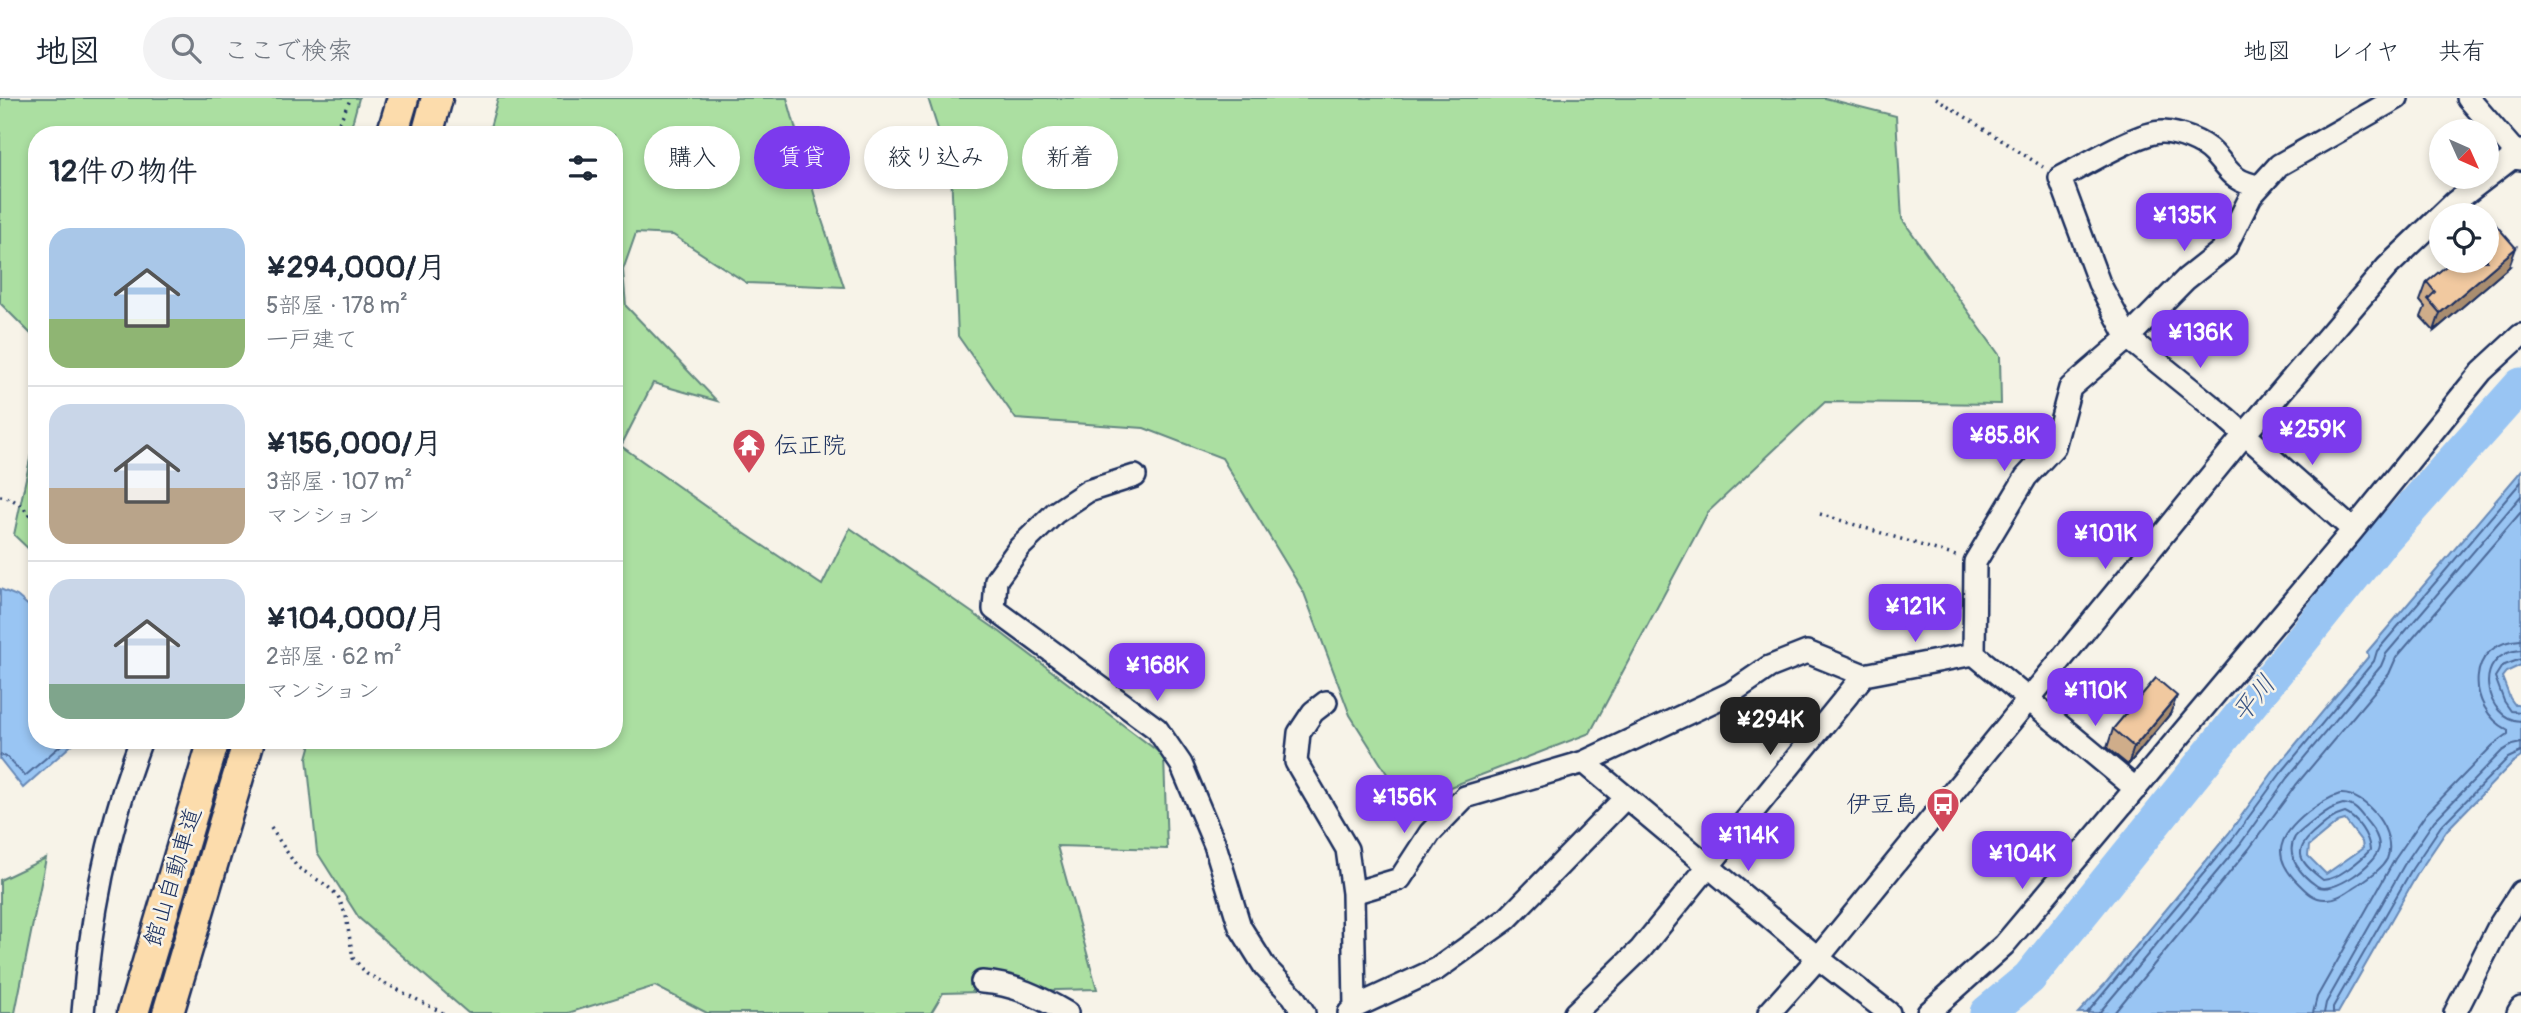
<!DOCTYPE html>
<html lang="ja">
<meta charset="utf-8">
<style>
:root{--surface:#fff;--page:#f2f2f3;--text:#1f2937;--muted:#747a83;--line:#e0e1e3;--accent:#7c3aed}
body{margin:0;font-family:Pangolin,"Klee One",sans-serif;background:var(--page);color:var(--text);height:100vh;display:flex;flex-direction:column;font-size:26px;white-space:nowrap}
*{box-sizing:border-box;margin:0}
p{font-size:23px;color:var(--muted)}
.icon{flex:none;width:38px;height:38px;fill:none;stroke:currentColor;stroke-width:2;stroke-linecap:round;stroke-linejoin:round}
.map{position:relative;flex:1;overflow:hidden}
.sheet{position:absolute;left:28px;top:28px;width:595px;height:623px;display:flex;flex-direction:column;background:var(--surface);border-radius:28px;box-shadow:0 4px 10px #0003}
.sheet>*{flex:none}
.top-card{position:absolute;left:644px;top:28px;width:665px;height:63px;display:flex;gap:14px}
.needle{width:46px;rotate:135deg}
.tools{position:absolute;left:2429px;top:21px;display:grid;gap:14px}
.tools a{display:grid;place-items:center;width:70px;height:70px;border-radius:50%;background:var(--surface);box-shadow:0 4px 10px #0003;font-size:35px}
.price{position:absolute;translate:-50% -60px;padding:0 16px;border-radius:14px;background:var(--accent);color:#fff;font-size:23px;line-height:46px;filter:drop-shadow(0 2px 4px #0008)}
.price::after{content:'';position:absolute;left:50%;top:42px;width:21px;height:16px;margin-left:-10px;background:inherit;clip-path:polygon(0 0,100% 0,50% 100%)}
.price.current{background:#222;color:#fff}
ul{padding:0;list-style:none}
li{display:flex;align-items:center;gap:21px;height:175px;padding:0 21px}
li+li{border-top:2px solid var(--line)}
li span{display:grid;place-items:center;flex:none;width:196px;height:140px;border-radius:21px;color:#555}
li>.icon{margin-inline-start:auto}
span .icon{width:84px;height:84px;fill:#fffc;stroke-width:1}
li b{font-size:30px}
h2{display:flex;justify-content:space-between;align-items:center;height:84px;padding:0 21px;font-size:30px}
.pill{padding:0 24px;border-radius:32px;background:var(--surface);box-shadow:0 4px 10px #0003;font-size:24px;line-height:63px}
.pill.current{background:var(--accent);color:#fff}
header{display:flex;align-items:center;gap:42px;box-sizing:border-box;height:98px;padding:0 35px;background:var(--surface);border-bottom:2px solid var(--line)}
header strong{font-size:33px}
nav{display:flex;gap:38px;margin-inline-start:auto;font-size:24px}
.search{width:490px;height:63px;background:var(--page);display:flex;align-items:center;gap:18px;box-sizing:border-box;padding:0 24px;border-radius:38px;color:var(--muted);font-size:26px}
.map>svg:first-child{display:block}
.green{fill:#abdfa1;stroke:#638780;stroke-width:2}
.water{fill:#99c5f3;stroke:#6789b7;stroke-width:2;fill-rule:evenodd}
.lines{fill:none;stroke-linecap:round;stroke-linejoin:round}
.shore{stroke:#4d6b9a;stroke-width:2}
.river{stroke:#99c5f3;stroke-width:35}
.minor-casing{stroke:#1b2f5e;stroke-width:26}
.highway-casing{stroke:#1b2f5e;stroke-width:35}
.path{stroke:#1b2f5e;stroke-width:3.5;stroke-dasharray:2 5;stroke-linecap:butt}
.minor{stroke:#f7f3e8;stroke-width:21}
.highway{stroke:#fcdcac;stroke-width:30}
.wall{fill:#cfad8a;stroke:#1b2f5e;stroke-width:2}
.shaded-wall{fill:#a98d70;stroke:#1b2f5e;stroke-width:2}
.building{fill:#f1c9a0;stroke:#1b2f5e;stroke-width:2}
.labels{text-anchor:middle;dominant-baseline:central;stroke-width:5;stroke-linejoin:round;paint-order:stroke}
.poi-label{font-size:24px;fill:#1b2f5e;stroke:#f7f3e8;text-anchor:start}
.street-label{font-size:24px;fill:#1b2f5e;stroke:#f7f3e8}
.water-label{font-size:26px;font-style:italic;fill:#3a5483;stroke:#f7f3e8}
</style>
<header>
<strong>地図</strong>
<div class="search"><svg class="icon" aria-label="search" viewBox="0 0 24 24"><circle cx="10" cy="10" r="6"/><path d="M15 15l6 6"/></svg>ここで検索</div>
<nav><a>地図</a><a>レイヤ</a><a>共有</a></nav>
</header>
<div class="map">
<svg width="2521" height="915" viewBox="0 0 2521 915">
<rect width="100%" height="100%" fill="#f7f3e8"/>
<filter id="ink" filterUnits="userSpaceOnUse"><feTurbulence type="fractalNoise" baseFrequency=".0143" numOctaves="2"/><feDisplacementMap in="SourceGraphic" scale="14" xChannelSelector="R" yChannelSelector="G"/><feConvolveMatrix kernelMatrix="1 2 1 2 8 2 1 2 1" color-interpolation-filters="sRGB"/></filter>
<g filter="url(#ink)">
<path class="green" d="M0,0h359l-10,37h-312v205l-37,-37z
M498,0h289l32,113 25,76 -97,-4 -74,-48 -37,-2 -13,37 3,36 91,95 -64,-18 -32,63 123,87 78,52 28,-57 150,104 164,124 3,93 -110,-3 40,143 -154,4 -12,20h-224l-52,-27 -87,27h-100l-109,-95 -42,-66 -10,-94 5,-18h302v-605h-126z
M928,0h897l71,18 6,103 98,137 1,48 -176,-2 -117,110 -118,221 -184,71 -56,-89 -46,-122 -82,-135 -78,-30 -128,-9 -58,-83 -7,-166z
M37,328v131l-23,-22z
M46,760l-31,155h-15v-133z"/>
<path class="water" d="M2521,373v194l-15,7 -4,5 8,21 5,7h6v52l-9,6 -65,67 -29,43 -80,140h-260l27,-29 124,-151 46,-64 94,-113 -2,-4zM2345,722l17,22 1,6 -37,26 -18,-18 1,-10 29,-24z
M0,491l17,7 20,17v127h40l-54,48 -23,-29z"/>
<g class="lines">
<path class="shore" d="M2521,552c-52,4 -35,71 0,71
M2521,561l-19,7 -7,11 9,24 7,10 10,1
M0,657l7,2 18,19 42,-36
M2340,696c26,-2 58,40 47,65 -6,11 -18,18 -28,25 -11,6 -20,16 -34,15 -12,0 -19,-8 -27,-16 -28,-28 -19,-47 9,-70 11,-8 20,-15 33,-19z
M2343,706c11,1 15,6 21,14 7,9 15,17 15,29 -1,16 -47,49 -62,39 -15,-10 -33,-30 -22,-49 4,-5 11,-10 16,-14 11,-8 19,-16 32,-19z
M2345,715c12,5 24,23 25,37 -9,10 -33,30 -47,30 -22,-17 -33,-28 -7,-49 9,-8 17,-15 29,-18z
M2087,915l147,-176 47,-64 93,-112 3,-10 144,-169
M2099,915l142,-170 46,-65 94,-112 5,-12 135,-158
M2114,915l135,-164 47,-64 93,-111 7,-16 125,-146
M2313,915l4,-16 78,-138 31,-45 67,-69 15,-11v-4c-42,-22 -43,-88 13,-90
M2324,915l2,-10 78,-138 30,-44 68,-70 10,-6 9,-2
M2333,915v-6l79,-138 29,-43 67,-68 13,-6"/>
<path class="river" d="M1987,915l42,-35 351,-435 141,-158"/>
<defs>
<path id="minor" d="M2468,0l53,61
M2259,88c-27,-4 -30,-16 -46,-33 -11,-12 -34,-20 -50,-21 -23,-1 -80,34 -103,46l39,105 29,55 97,79 128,113
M1135,378l-47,15 -33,22 -35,34 -24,33 -2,29 163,120 24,35 34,81 25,82 25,40 28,29 11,17
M1974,556l1,-92 51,-85 28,-30 16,-59 58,-50 58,-59 39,-31 26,-52 28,-31 118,-67
M1974,556l162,135
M1326,604l-13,10 -14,21 -3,29 51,87 6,44
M1584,664l234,196 71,55
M982,884c32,2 58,15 85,31
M1355,909l82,-38 70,-50 119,-122
M83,915c7,-92 25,-186 58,-273
M1349,915l6,-6 -2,-114 47,-14 30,-46 35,-36 119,-35 147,-69 38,-26 38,-15 57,23 110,-21
M1575,915l66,-64 223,-274
M1769,915l49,-55 426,-523 143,-168 68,-65 66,-51
M1928,915l76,-68 349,-415 129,-159 39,-36
M2455,915l44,-87 22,-34
M2518,915l3,-5"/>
<path id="highway" d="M392,37l11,-37
M427,37l10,-37
M133,915l81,-273
M168,915l81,-273"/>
</defs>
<use href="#minor" class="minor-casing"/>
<use href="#highway" class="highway-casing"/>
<path class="path" d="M1936,0l107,69
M333,37l18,-37
M0,398c16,1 28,16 37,28
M1820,416l136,42
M271,730l26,39 29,18 12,11 8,20 7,42 14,16 76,39"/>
<use href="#minor" class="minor"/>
<use href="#highway" class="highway"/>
</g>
<path class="wall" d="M2509,169l-75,64 -13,-14 4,-10 -5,-6 7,-19z
M2170,616l-42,51 -21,-17 6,-19z"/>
<path class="shaded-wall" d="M2516,150l-7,19 -75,64 6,-18z
M2177,598l-7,18 -42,51 6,-18z"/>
<path class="building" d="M2495,126l21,24 -76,65 -12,-14 7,-7 -8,-10 25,-21h35v-30z
M2156,580l21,18 -43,51 -21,-18z"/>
</g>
<defs>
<symbol id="temple-pin" viewBox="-11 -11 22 30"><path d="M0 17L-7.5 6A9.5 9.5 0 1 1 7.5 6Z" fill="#d1495b" stroke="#f7f3e8"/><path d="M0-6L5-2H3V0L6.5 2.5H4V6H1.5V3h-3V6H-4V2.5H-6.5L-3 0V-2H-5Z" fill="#fff"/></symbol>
<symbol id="bus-pin" viewBox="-11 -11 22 30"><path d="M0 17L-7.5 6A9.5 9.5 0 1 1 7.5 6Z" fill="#d1495b" stroke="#f7f3e8"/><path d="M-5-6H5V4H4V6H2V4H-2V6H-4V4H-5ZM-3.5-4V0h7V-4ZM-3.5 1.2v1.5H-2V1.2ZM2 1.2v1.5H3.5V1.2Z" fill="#fff"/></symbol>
</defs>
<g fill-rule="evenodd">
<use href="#temple-pin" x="730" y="328" width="38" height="52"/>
<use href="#bus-pin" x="1924" y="687" width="38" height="52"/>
</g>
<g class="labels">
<g class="poi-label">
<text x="774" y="347">伝正院</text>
<text x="1918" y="706" text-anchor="end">伊豆島</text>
</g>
<g class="street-label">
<text transform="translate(173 779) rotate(-73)">館山自動車道</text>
</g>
<g class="water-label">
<text transform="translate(2254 601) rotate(-51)">平川</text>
</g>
</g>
</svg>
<div class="tools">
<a><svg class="needle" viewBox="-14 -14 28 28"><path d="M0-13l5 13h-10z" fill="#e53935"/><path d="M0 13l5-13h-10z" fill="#747a83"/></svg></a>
<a><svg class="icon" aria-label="locate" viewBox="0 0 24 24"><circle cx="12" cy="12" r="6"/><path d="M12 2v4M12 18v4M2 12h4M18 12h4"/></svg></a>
</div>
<b class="price" style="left:2184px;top:155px">¥135K</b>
<b class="price" style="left:2200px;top:272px">¥136K</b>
<b class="price" style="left:2312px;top:369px">¥259K</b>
<b class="price" style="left:2004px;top:375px">¥85.8K</b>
<b class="price" style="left:2105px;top:473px">¥101K</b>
<b class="price" style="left:1915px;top:546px">¥121K</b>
<b class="price" style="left:1157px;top:605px">¥168K</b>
<b class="price" style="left:2095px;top:630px">¥110K</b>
<b class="price current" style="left:1770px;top:659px">¥294K</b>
<b class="price" style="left:1404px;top:737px">¥156K</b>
<b class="price" style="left:1748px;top:775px">¥114K</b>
<b class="price" style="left:2022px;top:793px">¥104K</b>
<div class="top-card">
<a class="pill">購入</a>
<a class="pill current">賃貸</a>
<a class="pill">絞り込み</a>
<a class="pill">新着</a>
</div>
<section class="sheet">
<h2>12件の物件<svg class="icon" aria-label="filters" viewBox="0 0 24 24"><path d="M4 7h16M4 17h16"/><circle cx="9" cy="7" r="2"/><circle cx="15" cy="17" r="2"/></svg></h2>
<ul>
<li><span style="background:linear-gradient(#a9c7e8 65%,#8fb573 0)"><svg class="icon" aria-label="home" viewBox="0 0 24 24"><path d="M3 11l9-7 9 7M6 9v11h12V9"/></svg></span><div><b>¥294,000/月</b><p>5部屋 · 178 m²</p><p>一戸建て</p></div></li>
<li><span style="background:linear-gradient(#c9d6e8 60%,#b9a48a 0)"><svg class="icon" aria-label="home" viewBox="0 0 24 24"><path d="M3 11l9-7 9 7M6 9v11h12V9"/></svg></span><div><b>¥156,000/月</b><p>3部屋 · 107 m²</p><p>マンション</p></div></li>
<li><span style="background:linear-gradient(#c9d6e8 75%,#7fa58c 0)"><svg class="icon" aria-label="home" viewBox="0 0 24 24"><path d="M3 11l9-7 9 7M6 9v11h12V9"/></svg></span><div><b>¥104,000/月</b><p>2部屋 · 62 m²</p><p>マンション</p></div></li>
</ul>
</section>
</div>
